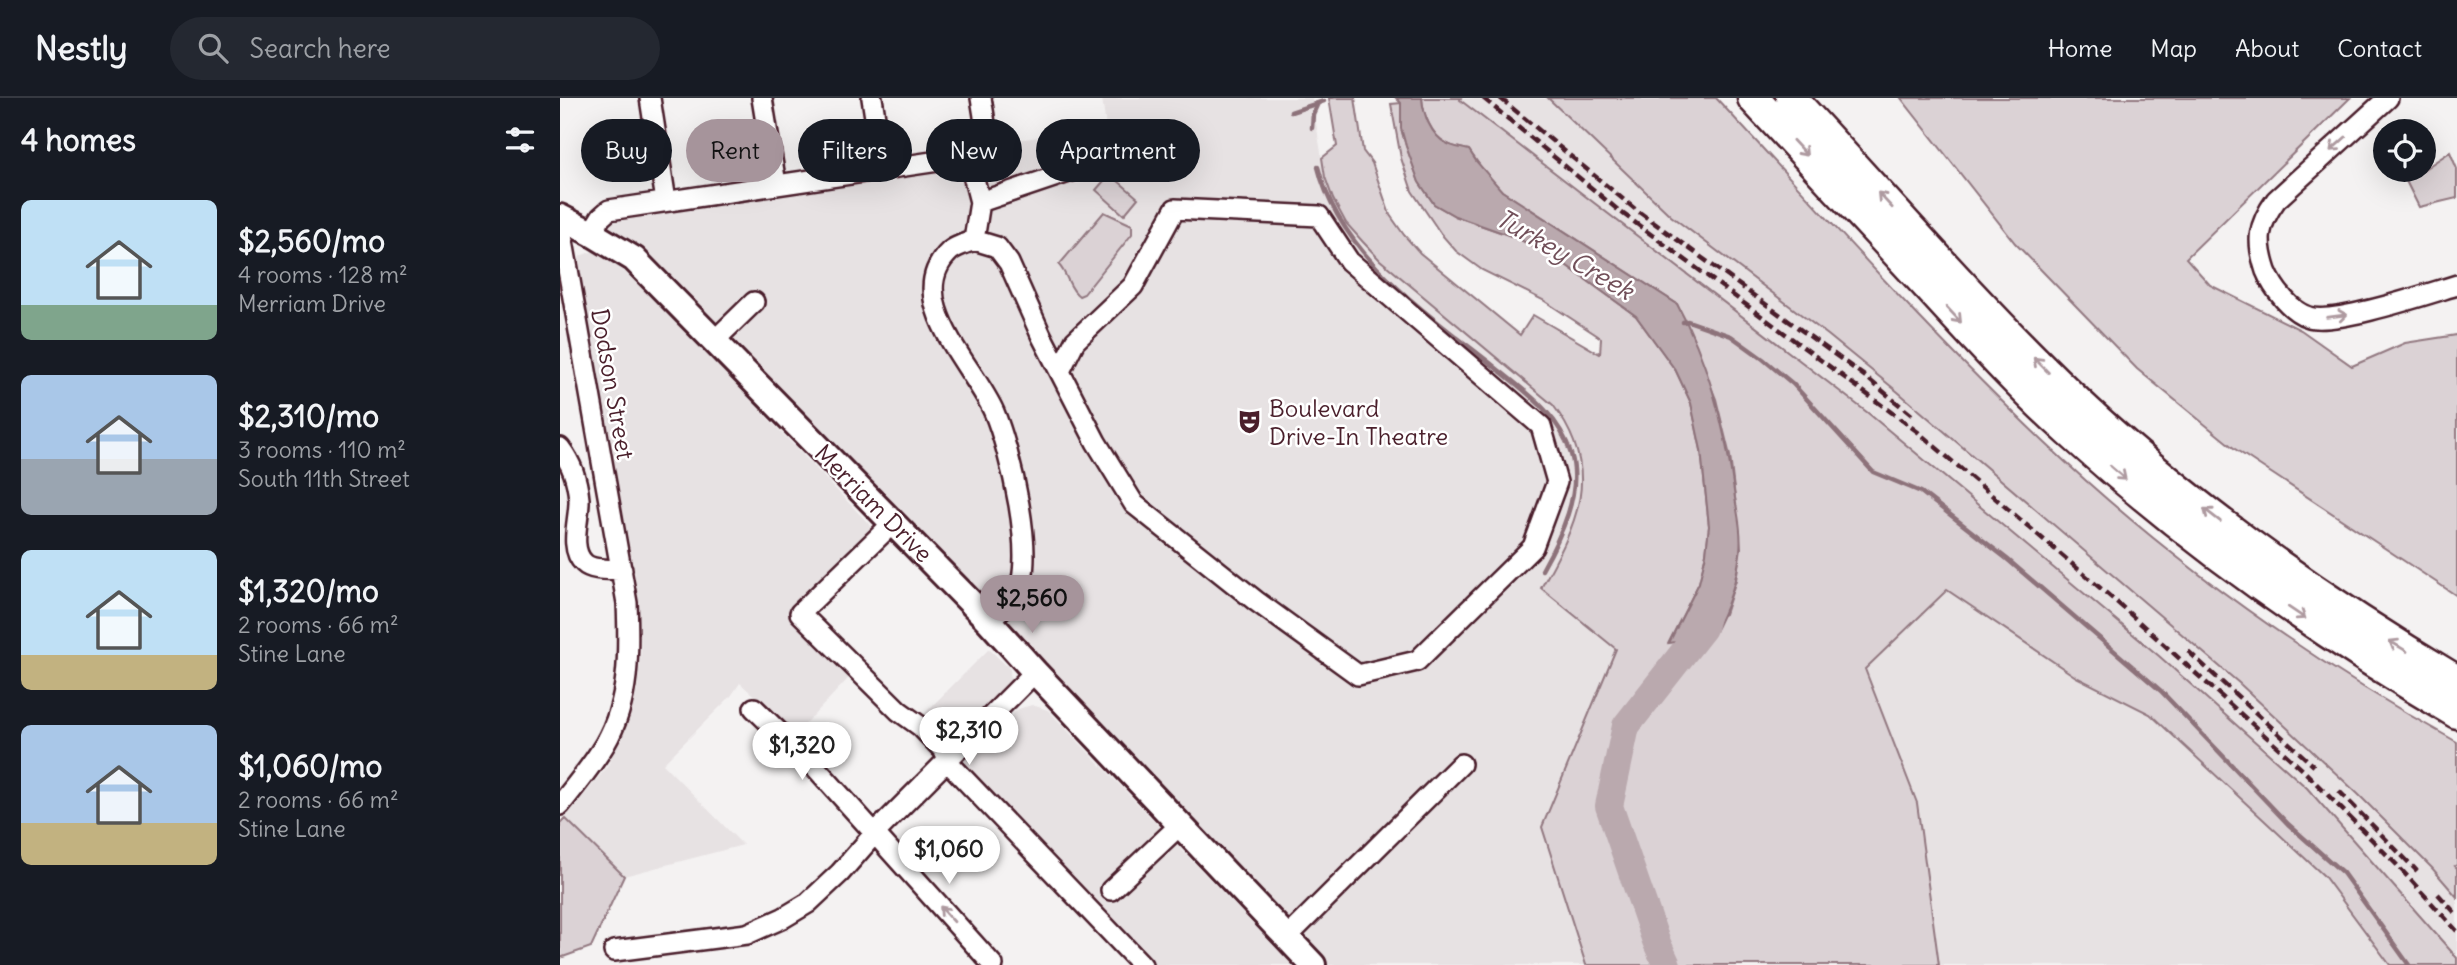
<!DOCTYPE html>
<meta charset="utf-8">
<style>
:root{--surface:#171b24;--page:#242831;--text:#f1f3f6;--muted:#9ea1a6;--line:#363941;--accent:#a6949b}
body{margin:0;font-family:Delius,sans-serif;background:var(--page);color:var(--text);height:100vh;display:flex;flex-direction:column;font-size:26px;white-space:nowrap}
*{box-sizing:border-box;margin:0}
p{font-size:23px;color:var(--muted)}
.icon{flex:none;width:38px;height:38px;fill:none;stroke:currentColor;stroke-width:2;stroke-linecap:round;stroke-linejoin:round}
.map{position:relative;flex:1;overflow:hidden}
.side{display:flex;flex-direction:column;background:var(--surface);width:560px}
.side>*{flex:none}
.hud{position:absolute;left:21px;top:21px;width:665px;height:63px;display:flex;gap:14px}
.controls{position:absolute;left:1813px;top:21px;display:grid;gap:14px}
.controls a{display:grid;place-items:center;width:63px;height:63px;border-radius:50%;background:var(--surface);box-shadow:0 7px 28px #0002;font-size:35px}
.price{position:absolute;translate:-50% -60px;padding:0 16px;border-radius:24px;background:#fff;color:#222;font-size:23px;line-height:46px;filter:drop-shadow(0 2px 4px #0008)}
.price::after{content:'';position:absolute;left:50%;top:42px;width:21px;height:16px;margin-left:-10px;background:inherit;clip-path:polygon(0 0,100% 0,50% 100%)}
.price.selected{background:var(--accent);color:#111}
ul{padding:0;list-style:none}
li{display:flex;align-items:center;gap:21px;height:175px;padding:0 21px}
li span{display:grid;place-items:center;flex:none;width:196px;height:140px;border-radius:10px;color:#555}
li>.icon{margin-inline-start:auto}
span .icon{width:84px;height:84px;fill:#fffc;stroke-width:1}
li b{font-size:30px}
h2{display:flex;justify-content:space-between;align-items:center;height:84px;padding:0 21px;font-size:30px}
.pill{padding:0 24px;border-radius:32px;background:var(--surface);box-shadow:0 7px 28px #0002;font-size:24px;line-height:63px}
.pill.selected{background:var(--accent);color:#111}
header{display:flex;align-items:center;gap:42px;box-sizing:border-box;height:98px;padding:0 35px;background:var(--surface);border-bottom:2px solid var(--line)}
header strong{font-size:33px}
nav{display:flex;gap:38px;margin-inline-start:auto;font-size:24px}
.search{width:490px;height:63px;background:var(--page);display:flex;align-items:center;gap:18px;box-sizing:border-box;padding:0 24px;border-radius:38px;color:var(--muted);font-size:26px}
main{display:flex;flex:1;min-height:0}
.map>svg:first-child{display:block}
.built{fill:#e7e2e3}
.green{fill:#dbd2d5;stroke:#927880;stroke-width:2}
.water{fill:#baa9ae;stroke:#8d727a;stroke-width:2}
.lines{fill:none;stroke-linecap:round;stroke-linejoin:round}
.stream{stroke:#8d727a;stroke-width:4.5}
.river{stroke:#baa9ae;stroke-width:28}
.minor-casing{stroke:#4a1f2b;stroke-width:24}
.major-casing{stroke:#4a1f2b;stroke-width:30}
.highway-casing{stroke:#4a1f2b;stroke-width:35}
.minor{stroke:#fff;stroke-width:19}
.major{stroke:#fff;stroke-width:24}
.highway{stroke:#fff;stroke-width:30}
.rail{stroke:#4a1f2b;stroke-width:4.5;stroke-dasharray:10 5;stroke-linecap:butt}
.oneway{stroke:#ae9aa0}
.labels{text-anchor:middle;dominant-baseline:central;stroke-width:5;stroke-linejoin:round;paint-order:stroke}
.street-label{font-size:24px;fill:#4a1f2b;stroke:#fff}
.poi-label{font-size:24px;fill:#4a1f2b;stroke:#fff;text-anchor:start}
.water-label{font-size:26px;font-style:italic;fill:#714f59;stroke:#fff}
</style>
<header>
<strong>Nestly</strong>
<div class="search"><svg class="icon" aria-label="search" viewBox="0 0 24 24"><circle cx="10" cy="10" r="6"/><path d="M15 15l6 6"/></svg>Search here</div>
<nav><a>Home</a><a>Map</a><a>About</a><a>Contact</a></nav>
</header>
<main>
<section class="side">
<h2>4 homes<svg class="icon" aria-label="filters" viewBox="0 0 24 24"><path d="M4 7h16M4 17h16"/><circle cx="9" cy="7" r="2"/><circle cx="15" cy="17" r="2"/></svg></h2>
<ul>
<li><span style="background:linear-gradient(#bfe0f5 75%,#7fa58c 0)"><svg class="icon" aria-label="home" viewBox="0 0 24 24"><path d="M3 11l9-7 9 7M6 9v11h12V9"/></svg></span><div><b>$2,560/mo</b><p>4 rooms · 128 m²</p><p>Merriam Drive</p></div></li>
<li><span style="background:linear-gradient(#a9c7e8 60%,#9aa5b1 0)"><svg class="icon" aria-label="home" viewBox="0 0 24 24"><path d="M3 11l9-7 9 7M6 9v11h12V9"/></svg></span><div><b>$2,310/mo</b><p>3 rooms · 110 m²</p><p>South 11th Street</p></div></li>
<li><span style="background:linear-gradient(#bfe0f5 75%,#c2b280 0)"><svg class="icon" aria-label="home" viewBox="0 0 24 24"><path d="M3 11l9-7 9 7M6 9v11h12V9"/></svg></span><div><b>$1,320/mo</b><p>2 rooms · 66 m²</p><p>Stine Lane</p></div></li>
<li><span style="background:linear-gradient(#a9c7e8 70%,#c2b280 0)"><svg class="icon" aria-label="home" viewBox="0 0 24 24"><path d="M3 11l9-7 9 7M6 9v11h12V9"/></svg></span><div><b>$1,060/mo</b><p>2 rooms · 66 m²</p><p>Stine Lane</p></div></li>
</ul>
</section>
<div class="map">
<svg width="1897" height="867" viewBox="0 0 1897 867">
<rect width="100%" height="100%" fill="#f4f2f2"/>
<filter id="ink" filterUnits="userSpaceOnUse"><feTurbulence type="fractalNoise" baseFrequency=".0143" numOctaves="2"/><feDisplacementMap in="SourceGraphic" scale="14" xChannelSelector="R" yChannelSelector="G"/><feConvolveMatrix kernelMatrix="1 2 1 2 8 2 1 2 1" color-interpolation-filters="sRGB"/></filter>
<g filter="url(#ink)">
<path class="built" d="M542,0h210l13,79 21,46 34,37 173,145 14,18 15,45 -1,23 -5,23 -8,22 -27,52 75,61 -74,178 44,138h-259l-695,-715 -24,-19 -2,-5 7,-9 379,-73 114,-17z
M901,0h87l350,294 341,291 119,111 74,74 25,29v61l-150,-170 -148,-132 -291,-243 -409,-313z
M33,153l7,2 15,10 32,29 223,233v8l-69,69 59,64 -64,68 -56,-51 -9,13 -68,68 80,81 -119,31 -59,-58 42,-51 18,-39 12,-38 4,-38 -4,-64 -59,-323 2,-9z
M1387,492l129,87 74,37 174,162 66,89h-451l-22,-162 -52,-134z
M429,551l21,20 1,19 -69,72 -29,-35z
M472,607l16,5 244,255h-156l-185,-194 67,-62z"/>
<path class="green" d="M769,0h26l8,53 9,12 18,52 14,20 16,18 100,82 13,-20 67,39 1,-16 -58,-38 -61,-30 -26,-19 -15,-17 -29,-43 -11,-33 -10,-54 10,-1v25l5,18 13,36 15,22 21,12 62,22 42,22 77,56 40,55 15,32 10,47 8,76 -3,28 -7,29 -30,59 56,-28 11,-34 5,-32 -11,-92 -14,-57 -39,-95 -175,-113 -17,-18 -16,-23c-7,-2 -17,-3 -23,-7 -15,-8 -23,-29 -24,-45h39l-1,2 408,313 291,243 148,132 150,170v7h-67l-66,-89 -174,-162 -74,-37 -129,-87 -82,79 52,134 22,162h-353l-44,-138 74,-178 -75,-61c36,-64 63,-116 12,-183l-173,-145 -17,-18 -17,-19 -13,-24 -8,-22 -3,-19 15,-12z
M988,0h168c108,116 213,235 328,344 123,117 265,218 413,300v123l-2,1 2,2v29l-25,-29 -74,-74 -119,-111 -341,-291 -70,-57 -157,-119z
M1341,0h449l-164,160 24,27 91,45 51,36 53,-23 52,-8v261l-222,-147 -98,-80 -122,-126z
M1890,54l7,17v29l-38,9 -13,-26z
M550,76l28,24 -14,17 -28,-25z
M544,114l28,13v9l-48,60 -5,2c-10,-7 -11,-21 -20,-31z
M5,720l59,58 -33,71 -31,11v-135z"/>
<path class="water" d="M836,0h26c1,16 9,37 24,45 6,4 16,5 23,7l7,11 26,30 175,113c33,60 49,126 58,194 3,17 7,36 5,53 -3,31 -13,59 -28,86l-43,6 30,-60 7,-29 3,-28 -8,-76 -10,-47 -15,-32 -40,-55 -77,-56 -42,-22 -62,-22 -21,-12 -15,-22 -13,-36 -5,-18v-25z"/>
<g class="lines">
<path class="stream" d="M731,14l33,-11
M752,30l1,-14 5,-11
M758,69c22,89 109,146 177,200 31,25 64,47 76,87 12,38 -11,84 -29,116
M1123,224l5,-1 43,15 32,23 30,25 80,88 48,20 86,67 154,132 127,133 55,49 66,92"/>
<path class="river" d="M1107,867l-11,-24 -47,-135 17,-80 77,-98 6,-23"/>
<defs>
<path id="minor" d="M90,0l16,103
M202,0l14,86
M312,0l11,71
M1828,0l-112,102c-18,25 -20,41 -10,71 7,17 25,41 43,46 26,8 118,-23 148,-32
M408,58l12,46 -6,38
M420,104l92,-31
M0,126l67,379c2,48 3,98 -22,141 -13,22 -29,41 -45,61
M31,135l10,-16 8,-7 370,-55c11,-16 5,-38 2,-57
M154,243l40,-39
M0,350c12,16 17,31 19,51 1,19 -11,49 5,64 8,8 27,6 38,7
M333,425l-93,90 99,98 21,15 30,31
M428,522c9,-8 22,-16 28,-25 22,-33 -7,-148 -22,-183 -19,-45 -94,-114 -44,-161 6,-5 17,-8 24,-11l23,7 12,16 32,72 55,107 38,62 122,97 102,74 59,-14 116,-114 24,-65 -16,-56 -192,-165 -30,-45 -144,-7 -42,77 -58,55 -15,30
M194,610l61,59 178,198
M387,663l195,204
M551,792l69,-65
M727,839l174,-173
M54,853l133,-17 36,-16 25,-15 32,-30 35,-40 160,-161"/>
<path id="major" d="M0,119l31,16 43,26 354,361 47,52 278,293"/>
<path id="highway" d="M1193,0c57,61 113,122 170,183 48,52 95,105 148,152 119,108 248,199 386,280
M1231,0c92,99 181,203 279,297 117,111 249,204 387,286"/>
</defs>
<use href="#minor" class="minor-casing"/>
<use href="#major" class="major-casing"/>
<use href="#highway" class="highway-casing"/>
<use href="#minor" class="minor"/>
<use href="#major" class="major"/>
<use href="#highway" class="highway"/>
<path class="rail" d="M923,0l135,112 300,222 201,172 184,166 94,95 60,66
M940,0l135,111 232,169 46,38
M1628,553l126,115
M1779,693l78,80
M1878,796l19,21"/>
</g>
<defs><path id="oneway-shaft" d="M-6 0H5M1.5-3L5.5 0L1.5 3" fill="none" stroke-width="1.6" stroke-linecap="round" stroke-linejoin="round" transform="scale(1.75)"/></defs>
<g class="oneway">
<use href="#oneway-shaft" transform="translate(1778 46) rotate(138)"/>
<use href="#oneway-shaft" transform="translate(1240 50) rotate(47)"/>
<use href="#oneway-shaft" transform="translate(1325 102) rotate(-133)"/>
<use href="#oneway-shaft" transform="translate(1394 217) rotate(47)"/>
<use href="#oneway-shaft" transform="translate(1777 218) rotate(-7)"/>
<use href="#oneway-shaft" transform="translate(1481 267) rotate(-135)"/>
<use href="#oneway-shaft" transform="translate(1558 375) rotate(41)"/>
<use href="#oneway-shaft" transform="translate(1652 417) rotate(-142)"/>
<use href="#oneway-shaft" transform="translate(1737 515) rotate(34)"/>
<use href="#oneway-shaft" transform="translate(1838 548) rotate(-149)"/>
<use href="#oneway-shaft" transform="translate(387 816) rotate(-132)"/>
</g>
</g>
<defs>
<symbol id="theatre-bare" viewBox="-9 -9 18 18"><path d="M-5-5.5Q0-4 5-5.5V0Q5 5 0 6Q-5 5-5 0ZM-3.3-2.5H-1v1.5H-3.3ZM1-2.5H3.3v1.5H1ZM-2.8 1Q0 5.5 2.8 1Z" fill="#4a1f2b" stroke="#fff" stroke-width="2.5" paint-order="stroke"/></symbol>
</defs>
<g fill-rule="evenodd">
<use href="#theatre-bare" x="672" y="306" width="35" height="35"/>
</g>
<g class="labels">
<g class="street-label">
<text transform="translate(53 286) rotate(80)">Dodson Street</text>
<text transform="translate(314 405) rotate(45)">Merriam Drive</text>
</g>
<g class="poi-label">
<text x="709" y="310">Boulevard<tspan x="709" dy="28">Drive-In Theatre</tspan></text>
</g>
<g class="water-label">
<text transform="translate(1005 156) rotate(30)">Turkey Creek</text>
</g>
</g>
</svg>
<div class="controls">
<a><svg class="icon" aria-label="locate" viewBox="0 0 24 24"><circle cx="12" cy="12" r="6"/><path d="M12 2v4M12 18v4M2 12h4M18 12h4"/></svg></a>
</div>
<b class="price selected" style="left:472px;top:537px">$2,560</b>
<b class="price" style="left:409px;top:669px">$2,310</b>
<b class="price" style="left:242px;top:684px">$1,320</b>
<b class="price" style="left:389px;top:788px">$1,060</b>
<div class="hud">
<a class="pill">Buy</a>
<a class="pill selected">Rent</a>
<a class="pill">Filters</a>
<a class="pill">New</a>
<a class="pill">Apartment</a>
</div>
</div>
</main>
